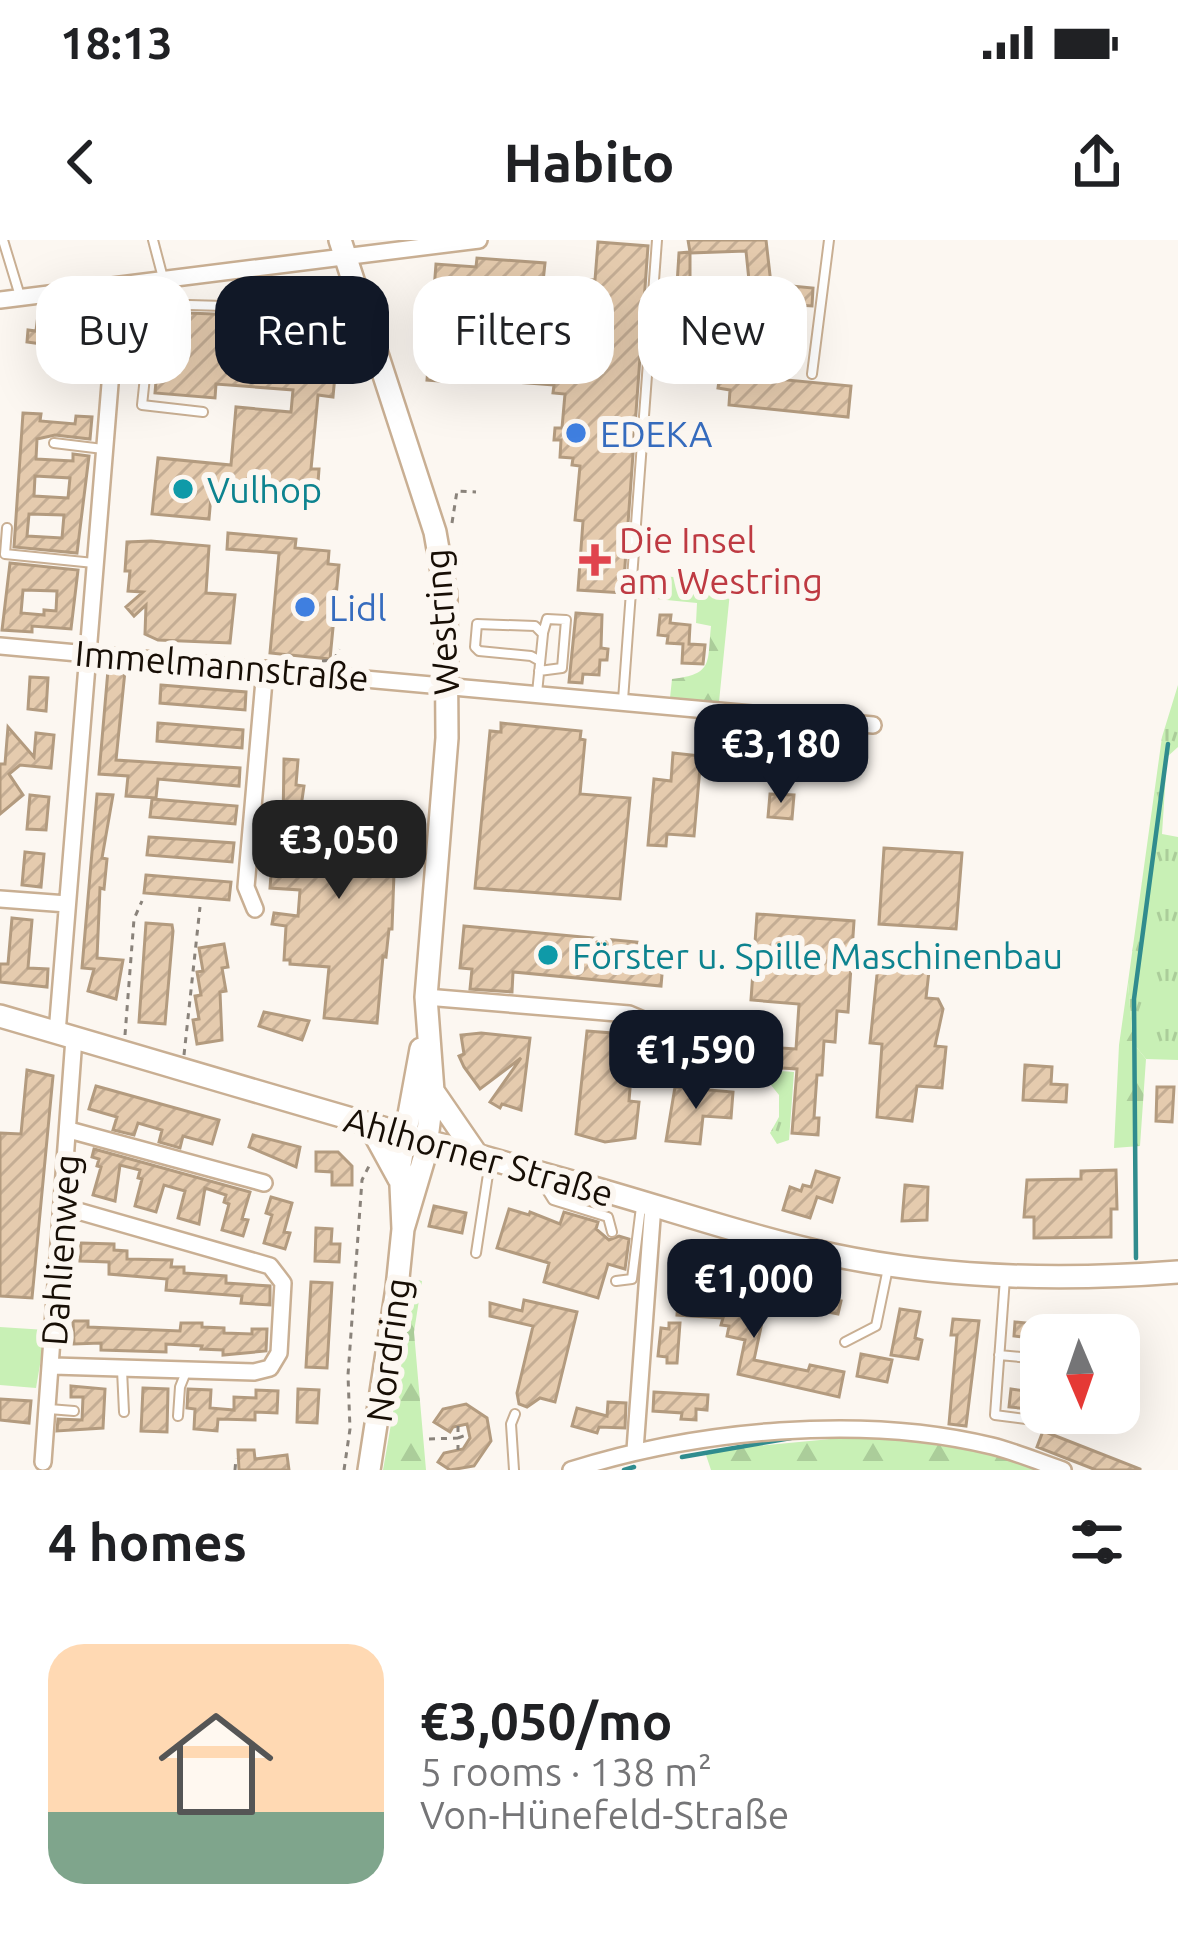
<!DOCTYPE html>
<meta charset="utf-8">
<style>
:root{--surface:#fff;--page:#f2f2f2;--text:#202124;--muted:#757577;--line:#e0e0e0;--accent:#111827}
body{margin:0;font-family:Ubuntu,sans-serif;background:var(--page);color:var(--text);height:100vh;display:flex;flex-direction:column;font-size:45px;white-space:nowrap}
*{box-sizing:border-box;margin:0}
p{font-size:39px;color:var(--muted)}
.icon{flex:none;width:66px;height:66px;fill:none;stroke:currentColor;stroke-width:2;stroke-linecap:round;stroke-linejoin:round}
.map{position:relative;height:1230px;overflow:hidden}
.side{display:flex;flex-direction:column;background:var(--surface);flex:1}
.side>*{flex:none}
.hud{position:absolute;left:36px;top:36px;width:1107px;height:108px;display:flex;gap:24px}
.needle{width:78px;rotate:178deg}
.controls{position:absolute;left:1020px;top:1074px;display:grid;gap:24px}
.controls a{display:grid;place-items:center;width:120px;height:120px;border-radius:24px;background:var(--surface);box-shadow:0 12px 48px #0002;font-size:60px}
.price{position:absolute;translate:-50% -102px;padding:0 27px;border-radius:24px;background:var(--accent);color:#fff;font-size:39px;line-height:78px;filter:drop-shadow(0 3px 6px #0008)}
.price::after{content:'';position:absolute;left:50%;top:72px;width:36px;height:27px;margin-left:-18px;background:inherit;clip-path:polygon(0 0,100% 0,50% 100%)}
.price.on{background:#222;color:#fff}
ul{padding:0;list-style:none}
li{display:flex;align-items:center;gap:36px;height:300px;padding:0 48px}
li+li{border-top:3px solid var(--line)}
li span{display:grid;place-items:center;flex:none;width:336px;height:240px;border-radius:36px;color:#555}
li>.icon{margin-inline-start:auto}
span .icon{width:144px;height:144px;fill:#fffc;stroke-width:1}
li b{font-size:51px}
h2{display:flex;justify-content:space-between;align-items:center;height:144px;padding:0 48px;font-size:51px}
.chip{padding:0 42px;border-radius:36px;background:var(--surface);box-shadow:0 12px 48px #0002;font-size:42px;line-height:108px}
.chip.on{background:var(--accent);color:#fff}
.status{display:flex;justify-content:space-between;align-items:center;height:84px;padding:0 60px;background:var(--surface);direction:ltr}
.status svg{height:33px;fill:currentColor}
header{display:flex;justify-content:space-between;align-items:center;height:156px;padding:0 48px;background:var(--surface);font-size:54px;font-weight:700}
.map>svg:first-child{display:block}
.grass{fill:url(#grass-tufts)}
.forest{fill:url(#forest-firs)}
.park{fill:#c8f0b5}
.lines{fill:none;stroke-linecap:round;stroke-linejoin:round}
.stream{stroke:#308c8e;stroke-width:4.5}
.building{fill:url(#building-hatch);stroke:#b39b7f;stroke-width:3;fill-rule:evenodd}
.lane-casing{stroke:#c9af93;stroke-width:12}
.street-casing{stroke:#c9af93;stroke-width:20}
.secondary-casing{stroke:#c9af93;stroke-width:26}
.path{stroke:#8a837b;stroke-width:3;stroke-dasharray:6 6;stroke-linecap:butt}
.lane{stroke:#fff;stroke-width:8}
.street{stroke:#fff;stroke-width:15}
.secondary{stroke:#fff;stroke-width:21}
.shop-dot{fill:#3f7fe0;stroke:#fcf7f1;stroke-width:4.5}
.culture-dot{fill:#0f9aa8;stroke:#fcf7f1;stroke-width:4.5}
.health-dot{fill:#e0444e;stroke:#fcf7f1;stroke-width:4.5}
.labels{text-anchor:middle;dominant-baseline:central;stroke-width:12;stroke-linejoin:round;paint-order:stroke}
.shop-label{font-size:36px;fill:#366cbe;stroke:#fcf7f1;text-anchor:start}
.culture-label{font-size:36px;fill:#0d838f;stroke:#fcf7f1;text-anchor:start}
.health-label{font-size:36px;fill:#be3a42;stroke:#fcf7f1;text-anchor:start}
.street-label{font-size:36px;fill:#170e05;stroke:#fcf7f1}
</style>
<div class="status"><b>18:13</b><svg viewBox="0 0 49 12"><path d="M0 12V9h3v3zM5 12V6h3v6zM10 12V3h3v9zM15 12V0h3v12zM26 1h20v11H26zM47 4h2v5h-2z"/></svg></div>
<header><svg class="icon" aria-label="back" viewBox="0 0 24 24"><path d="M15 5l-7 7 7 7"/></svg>Habito<svg class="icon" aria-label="share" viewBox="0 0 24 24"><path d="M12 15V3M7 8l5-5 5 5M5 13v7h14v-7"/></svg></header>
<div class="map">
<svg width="1178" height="1230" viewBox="0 0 1178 1230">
<defs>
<pattern id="grass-tufts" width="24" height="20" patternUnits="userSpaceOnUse" patternTransform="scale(3)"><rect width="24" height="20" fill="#c8f0b5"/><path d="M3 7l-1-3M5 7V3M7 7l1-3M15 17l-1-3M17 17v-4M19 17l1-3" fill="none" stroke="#abcd9a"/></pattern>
<pattern id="forest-firs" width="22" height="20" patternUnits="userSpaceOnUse" patternTransform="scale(3)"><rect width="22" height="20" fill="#c8f0b5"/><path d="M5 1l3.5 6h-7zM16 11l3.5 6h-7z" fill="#abcd9a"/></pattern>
<pattern id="building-hatch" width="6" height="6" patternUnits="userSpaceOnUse" patternTransform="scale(3)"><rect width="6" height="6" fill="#e5cbae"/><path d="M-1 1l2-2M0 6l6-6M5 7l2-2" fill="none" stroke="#c4ad94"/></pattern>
</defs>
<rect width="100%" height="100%" fill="#fcf7f1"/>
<path class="grass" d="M1178,445v62l-11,10 -5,77 16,3v223l-32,-1 -13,-16 -5,-61 34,-245z
M767,830l27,2 -5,68 -12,4 -7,-11 9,-16v-22l-12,-15z"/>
<path class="forest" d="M639,334l92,8 -12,120 -49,-4 2,-19c42,-5 35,-16 39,-53l-15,-3 1,-20 -61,-6z
M1128,742l5,61 13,16 -6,87 -26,2 5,-103z
M416,1040l6,1 -8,51 12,138h-43z
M873,1195l128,17 48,18h-338l-5,-15 8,-5z"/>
<path class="park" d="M0,1087l46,3 -10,58 -36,-3z"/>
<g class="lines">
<path class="stream" d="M1136,1018l-2,-259 34,-255
M682,1217l109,-19
M624,1230l10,-3"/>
</g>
<path class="building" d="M688,0h78l5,44 42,4 -1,18 -14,-1 -2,17 -14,-1 -6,58 75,7 -3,31 -119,-12 1,-15 -12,-2 2,-14 -37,-4 1,-4 -15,-2 4,-37 84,8 4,-37 -10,2 -5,-49 -56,2v36l34,4 -1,15 -47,-7 3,-48 11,-1z
M598,2l50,4 -25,347 -45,-3 5,-69 -8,-1 5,-54 -8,-1 1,-7 -13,-1 1,-17h-7l1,-12h7l3,-34 -12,-1 1,-8 -102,-8v5l-25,-2 9,-116 40,3 1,-9 68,5 -2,19 31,3v-6l21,1z
M305,52l21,2 -2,26 16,1 -7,76 -15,-2 -7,74h8l-2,27 -9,-1 -1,10 -96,-9 -2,23 -57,-5 6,-56 73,7 5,-58 55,5 2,-22 -77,-6 -1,14 -60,-5 7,-81 78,3 1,-10 21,2 1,-7 42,4z
M38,75l64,6 -3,38 -19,-2 2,-24 -32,-1 -1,13 -22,-3 1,-12 8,1z
M23,173l18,1 -1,7 35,3 1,-8 16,1 -2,22 -35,-4 -18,4 -1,20 37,2v-7l16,2 -12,97 -63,-6zM35,236l35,2 -2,20 -34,-2zM29,274l35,1 -2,23 -35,-2z
M228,293l68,6 -1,9 34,3 -1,13 11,1 -9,94 -60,-6 9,-100 -52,-4z
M151,301l58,5 -3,47 29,2 -5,48 -72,-3 -13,-6 1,-29 -12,11 -8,-9 17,-15 -15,-1 2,-20h-5l2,-29z
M10,323l68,7 -7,59 -39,-3v6l-30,-2zM23,350l34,1 -1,20 -12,-1v5l-23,-2z
M576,373l26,2 -1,33 7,1 -1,11h-7l-1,15 -16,-1 -1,9 -13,-1z
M660,375h11l-1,8 20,2 -1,19 16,1 -2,19 -21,-1 1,-19 -16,-1 1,-7 -10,-1z
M108,430l17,1 -9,89 124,8 -1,18 -81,-7 -2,19 -30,-2 2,-20 -29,-2z
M30,437l18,1 -2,33 -18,-2z
M161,445l85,7 -1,18 -85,-7z
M158,483l85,7 -1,18 -85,-7z
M501,483l80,8 -1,8 5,1 -5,54 50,4 -10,101 -145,-11 15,-157 11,1z
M8,487l26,30 2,-24 18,2 -3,33 -31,-3 -11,9 14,21 -23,19v-50h5z
M673,513l28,3 -7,80 -27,-2 -1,12 -18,-1 6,-66 17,2z
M284,519l14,1 -2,25 8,1 -9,62h9l-1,17 34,6 6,-69 52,5 -5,66h4l-2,56h-3l-3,28 -3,-1 -6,67 -53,-5 5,-51 -39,-3v-4h-6l2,-34 -14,-2 2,-11 24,3 2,-26 -30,-2 5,-66 8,1z
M97,554l16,1 -11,63 5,1 -3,30 -4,-1 -3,70 26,2 -7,39 -28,-8 6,-22 -12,-1z
M770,554l24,1 -2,24 -24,-2z
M30,555l19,2 -3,33 -19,-1z
M152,559l85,7 -2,18 -85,-7z
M149,597l85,6 -2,19 -85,-7z
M884,608l78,5 -6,76 -77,-5z
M25,612l19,2 -3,33 -19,-2z
M146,635l85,7 -2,18 -85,-7z
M757,674l97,7 -6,91 -11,-1 -2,31 -11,-1 -2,34h-5l-3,43h5l-1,17 -26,-2 5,-64 -46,-3 1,-20 44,3 3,-45 -48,-4z
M12,678l20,2 -4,48 20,1 -1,18 -47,-5v-18h8z
M146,683l26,2 1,6 -8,93 -26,-2z
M464,686l173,16 -2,19 28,2 -2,23 -148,-14 -1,20 -42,-3 2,-20 -12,-1z
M224,704l4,23 -6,1 4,23 -6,1 2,48 -25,4 -4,-24 6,-1 -4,-23 6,-1 -4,-23 6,-1 -4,-23z
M878,725l51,6 -3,27 12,1 5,10 -8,37 11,1 -4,41 -25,-2 -5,35 -35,-4 5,-73 -12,-1z
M264,772l45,9 -7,19 -43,-14z
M587,791l38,3v5l9,1 -5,61 10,1 -4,36 -30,4 -29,-8z
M481,793l49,5 -9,72 -19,-6 -2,4 -10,-6 31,-44 -41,31 -16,-22 -5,-11 5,-2 -3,-19z
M1025,825l27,2 -1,17 16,1 -1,17 -43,-2z
M27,830l26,6 -21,222 -32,-2v-163l21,1z
M96,846l123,34 -7,24 -29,-8 -3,12 -21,-6 3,-12 -24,-7 -4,12 -21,-5 4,-13 -28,-8z
M675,847l58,5 -2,26 -28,-2 -3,28 -34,-3z
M1157,847h17l-2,35 -16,-1z
M253,895l47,12 -4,20 -47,-20z
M94,909l156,43 -8,27 6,1 -5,16 -21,-6 7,-26 -5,-2 2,-7 -21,-7 -6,36 -21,-6 7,-27 -21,-6 -8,27 -21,-6 7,-27 -4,-1 2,-8 -20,-5 -5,36 -22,-6 8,-28 -4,-1 2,-7 -7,-2z
M316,912h22l14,14v19h-20v-13l-16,-1z
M1116,930l1,39h-6v28l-77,1v-21h-10l3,-37 54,-1v-8z
M816,931l23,7 -7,24 -15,-5 -7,21 -27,-8 7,-23 11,4 2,-6 8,2z
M905,945l23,2 -1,33 -25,1z
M271,957l21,6 -8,29 6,1 -5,16 -21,-6 8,-28 -6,-2z
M434,966l32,7 -4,20 -33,-7z
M509,969l20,6 1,-3 30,12 4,-12 34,10 -2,7 13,11 10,-4 10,3 -4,30 -17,-5 -10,34 -54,-16 5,-19 -52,-15z
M316,988l16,1 -1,15h9l-1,18 -24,-1z
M81,1003l33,1v6l13,1v8l45,1 -1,7h13v6l42,3v7l44,3v19l-29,-2 1,-7 -76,-6 1,-11 -58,-5v-12l-29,-1z
M311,1042l21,1 -5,85 -21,-1z
M679,1045l38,2 -1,12 49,9 -11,52 54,11 2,-6 34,7 -5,25 -101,-23 7,-34 -18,-4 2,-10 -8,-1 2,-7 -46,-3z
M785,1050l56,11 -3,13 -55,-11z
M524,1060l53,12 -22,90 -15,-4 -13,9 -8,-3 -2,-11 16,-67 -43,-10v-13l32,8z
M900,1069l20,3 -5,26 7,2 -4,19 -27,-4z
M953,1079l26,2 -13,105 -17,-2 8,-89h-6z
M73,1081h15v6l92,4 1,-8h21v4l22,1v5l28,1v-5h15l-1,22 -43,4v-5l-22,-1 1,-3 -36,-2v8l-65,-2v-7l-27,1z
M1015,1082l62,6v7h-36v4l-27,-3z
M669,1083h11l-3,40h-10v-6l-9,-1 3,-28 8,1z
M861,1114l31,6 -5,22 -30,-6z
M71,1146l34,3 -2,39 -46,3 1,-12 24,1 1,-23h-12z
M143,1148l25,1 -1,43 -26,-1z
M188,1149l23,1 -1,18 24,2v-13l22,1v-8l22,1 -1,22 -22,-1v8l-37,-1 -1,12 -23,-2 1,-20 -8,-1z
M298,1149l21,1 -2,33 -20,-1z
M1011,1149l30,4v17l-32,-3z
M654,1152l54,3 -1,15 -11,-1v11l-15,-1 1,-6 -29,-2z
M0,1159l31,2 -2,22 -29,-3z
M608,1162l18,1 -1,25 -26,-1 -2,6 -25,-7 5,-18 30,8z
M466,1164l21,14 4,23 -17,25 -24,4 -12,-8 6,-9 19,-4 7,-11 -3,-14 -14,3 -3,5 -16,-10 9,-13z
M1043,1191l97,38v1h-44l-59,-23z
M238,1210h16l1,9 32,-4 2,15h-50z"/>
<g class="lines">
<defs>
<path id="lane" d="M3,0l17,56
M153,0l10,38
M155,43l-13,122 61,7
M154,64l70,2
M812,134l17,-134
M54,203l49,6
M7,288l-2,26 89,9
M539,431l23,-3 4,-48 -19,-1 -4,14
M537,453l6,-59 -8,-8 -58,-2 -2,23 4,4 52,5 9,5
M623,460l34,-460
M552,939l-4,13 5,8 55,17 4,15
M476,1013l14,-92
M1005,1038l-10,137 99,13
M616,1041l16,-2 9,-72
M845,1102l31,-16 12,-58
M999,1115l42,4
M122,1130l2,42
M49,1169l25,2
M178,1176l2,-29 6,-15
M514,1230l-3,-46 4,-10"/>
<path id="street" d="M0,60l479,-60
M0,406l873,79
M0,659l67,5
M255,669l-9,-22 19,-218
M426,757l203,17 14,6
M57,793l61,-747
M69,890l195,53
M53,1126l201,6 16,-4 9,-15 4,-70 -13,-17 -206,-59
M635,1210l18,-245
M43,1222l31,-424
M571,1230c126,-40 291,-56 421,-24 24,6 47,16 71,24"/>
<path id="secondary" d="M340,0l95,292 11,63 1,143 -21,259 7,94 -8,64 -22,74
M0,776c196,57 391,116 587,170 82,23 163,51 246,69 114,24 229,26 345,17
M433,851l44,64
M370,886l29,53
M369,1230l28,-182 6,-59 -3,-65 21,-115"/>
</defs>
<use href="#lane" class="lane-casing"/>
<use href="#street" class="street-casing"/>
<use href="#secondary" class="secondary-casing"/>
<path class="path" d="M452,283l5,-32 19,1
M322,421l12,-1 5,-11
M125,795l9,-116 8,-18
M184,815l16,-148
M458,1186v12l11,-4
M429,1199l29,-1v12
M235,1230l1,-12
M344,1230l6,-41 -2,-54 14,-195 8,-16"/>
<use href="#lane" class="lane"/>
<use href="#street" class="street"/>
<use href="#secondary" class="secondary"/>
</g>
<g class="shop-dot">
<circle cx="576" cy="193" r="12"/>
<circle cx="305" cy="367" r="12"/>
</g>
<g class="culture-dot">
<circle cx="183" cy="249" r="12"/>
<circle cx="548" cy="715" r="12"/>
</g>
<path class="health-dot" d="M589 302h12v12h12v12h-12v12h-12v-12h-12v-12h12z"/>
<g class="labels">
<g class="shop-label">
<text x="600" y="193">EDEKA</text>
<text x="329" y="367">Lidl</text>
</g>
<g class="culture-label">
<text x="207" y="249">Vulhop</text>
<text x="572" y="715">Förster u. Spille Maschinenbau</text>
</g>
<g class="health-label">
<text x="619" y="299">Die Insel<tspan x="619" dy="41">am Westring</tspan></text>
</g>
<g class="street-label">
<text transform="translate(441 382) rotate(-94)">Westring</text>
<text transform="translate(222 425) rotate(5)">Immelmannstraße</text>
<text transform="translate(479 916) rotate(16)">Ahlhorner Straße</text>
<text transform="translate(60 1010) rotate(-86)">Dahlienweg</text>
<text transform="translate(388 1110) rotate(-82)">Nordring</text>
</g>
</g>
</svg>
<div class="controls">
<a><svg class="needle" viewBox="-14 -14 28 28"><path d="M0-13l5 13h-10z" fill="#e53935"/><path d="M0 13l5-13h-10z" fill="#757577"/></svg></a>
</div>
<b class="price" style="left:781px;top:566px">€3,180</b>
<b class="price on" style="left:339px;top:662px">€3,050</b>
<b class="price" style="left:696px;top:872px">€1,590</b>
<b class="price" style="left:754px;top:1101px">€1,000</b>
<div class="hud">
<a class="chip">Buy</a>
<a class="chip on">Rent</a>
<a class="chip">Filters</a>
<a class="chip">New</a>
</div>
</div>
<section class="side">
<h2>4 homes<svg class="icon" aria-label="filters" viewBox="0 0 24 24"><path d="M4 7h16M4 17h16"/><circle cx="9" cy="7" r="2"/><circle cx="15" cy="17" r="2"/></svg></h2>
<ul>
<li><span style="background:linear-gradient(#ffd9b3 70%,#7fa58c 0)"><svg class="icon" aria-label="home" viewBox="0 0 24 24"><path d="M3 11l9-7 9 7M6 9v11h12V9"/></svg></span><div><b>€3,050/mo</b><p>5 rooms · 138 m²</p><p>Von-Hünefeld-Straße</p></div></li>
</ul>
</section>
